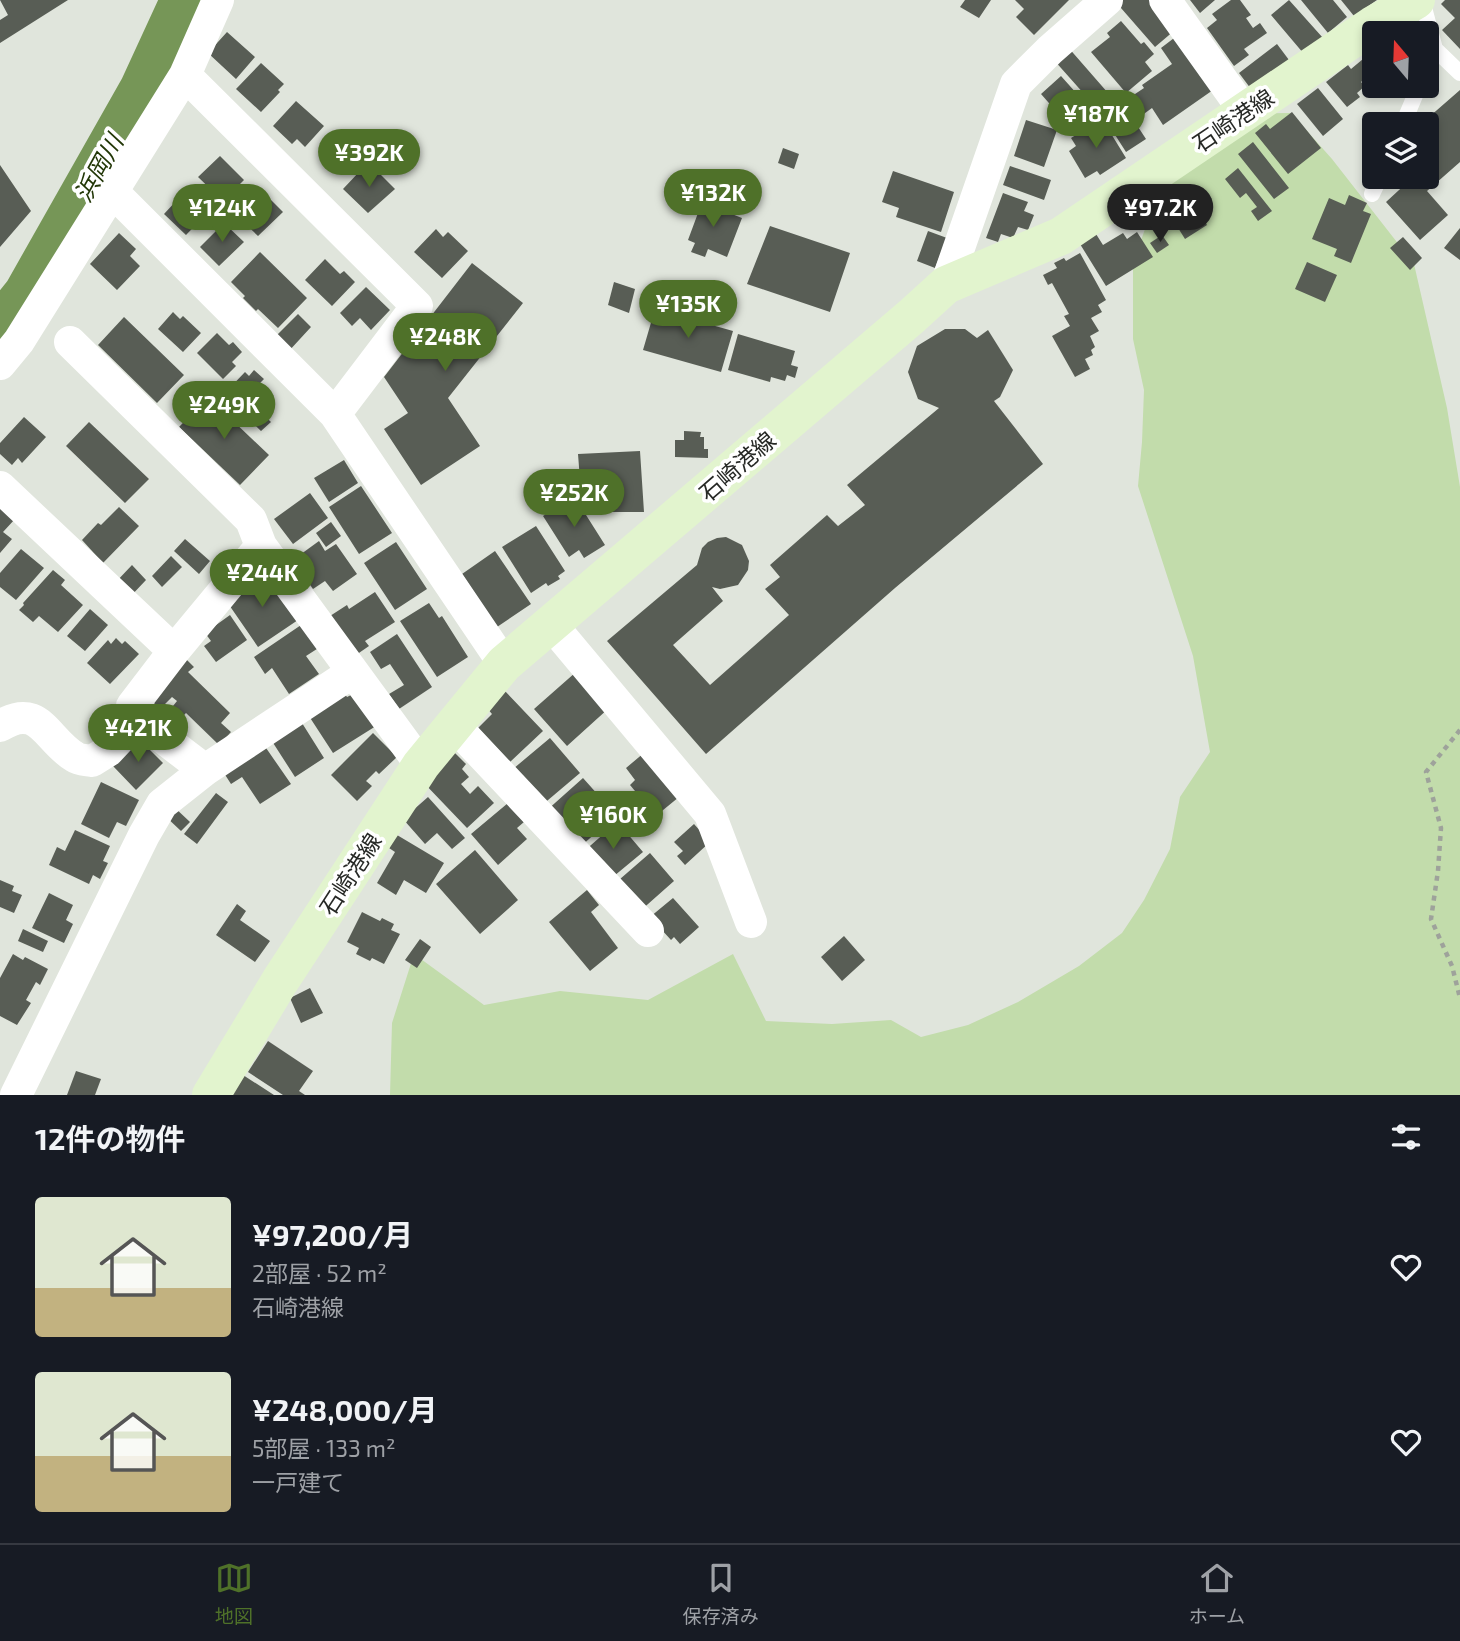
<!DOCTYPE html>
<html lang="ja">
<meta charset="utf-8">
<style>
:root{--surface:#171b24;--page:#242831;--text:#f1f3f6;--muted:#9ea1a6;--line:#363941;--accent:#4f7129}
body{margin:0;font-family:"Exo 2","Noto Sans JP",sans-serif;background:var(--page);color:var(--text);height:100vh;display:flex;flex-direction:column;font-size:26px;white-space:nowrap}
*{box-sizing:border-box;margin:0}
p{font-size:23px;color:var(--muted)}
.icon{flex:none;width:38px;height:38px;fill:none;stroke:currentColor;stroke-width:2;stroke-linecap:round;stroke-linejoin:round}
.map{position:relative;height:1095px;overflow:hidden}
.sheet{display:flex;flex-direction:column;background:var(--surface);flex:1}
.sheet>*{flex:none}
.needle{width:46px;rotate:341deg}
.fabs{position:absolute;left:1362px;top:21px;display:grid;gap:14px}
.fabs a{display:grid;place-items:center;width:77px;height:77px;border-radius:7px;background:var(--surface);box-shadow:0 4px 10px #0003;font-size:35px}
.price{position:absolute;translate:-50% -60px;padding:0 16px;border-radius:24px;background:var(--accent);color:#fff;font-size:23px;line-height:46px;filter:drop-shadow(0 2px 4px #0008)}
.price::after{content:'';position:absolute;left:50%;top:42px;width:21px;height:16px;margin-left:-10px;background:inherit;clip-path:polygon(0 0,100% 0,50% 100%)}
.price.selected{background:#222;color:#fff}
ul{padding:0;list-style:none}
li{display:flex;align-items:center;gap:21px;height:175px;padding:0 35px}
li span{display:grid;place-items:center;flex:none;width:196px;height:140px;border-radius:7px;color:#555}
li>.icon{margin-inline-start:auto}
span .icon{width:84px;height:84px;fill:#fffc;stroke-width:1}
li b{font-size:30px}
h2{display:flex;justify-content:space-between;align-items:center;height:84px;padding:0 35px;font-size:30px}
.tabs{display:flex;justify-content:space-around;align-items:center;height:98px;border-top:2px solid var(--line);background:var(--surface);font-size:19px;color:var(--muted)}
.tabs a{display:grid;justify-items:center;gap:4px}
.tabs .selected{color:var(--accent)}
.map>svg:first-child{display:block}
.green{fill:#c2dcab}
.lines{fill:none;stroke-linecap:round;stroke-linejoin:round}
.river{stroke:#769657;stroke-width:47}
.building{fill:#585d55}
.path{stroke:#9ea29b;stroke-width:4.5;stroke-dasharray:5 5;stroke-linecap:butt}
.service{stroke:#fff;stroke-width:16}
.minor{stroke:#fff;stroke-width:32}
.secondary{stroke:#e2f4ce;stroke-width:38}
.labels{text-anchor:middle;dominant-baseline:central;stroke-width:7;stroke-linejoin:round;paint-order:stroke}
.street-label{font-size:23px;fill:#272926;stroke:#fff}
.water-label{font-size:24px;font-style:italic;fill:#223707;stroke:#fff}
</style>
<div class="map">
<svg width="1460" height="1095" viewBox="0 0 1460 1095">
<rect width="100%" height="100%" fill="#e0e5dc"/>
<path class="green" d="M1291,113l41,46 82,105 33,144 13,79v608h-1070l2,-72 22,-69 70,51 76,-14 88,9 85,-46 33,67 66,3 59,-4 30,17 47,-12 50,-23 61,-36 43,-33 22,-33 26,-51 10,-52 30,-45 -17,-96 -55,-170 4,-44 2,-52 -11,-51v-76l34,-96 57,-53z"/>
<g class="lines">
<path class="river" d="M0,328l27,-34 116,-205 41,-89"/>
</g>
<path class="building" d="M0,0h68l-68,43v-23l8,-5z
M965,0h26l-12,18 -19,-11z
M1015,0h54l-35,35 -18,-18 8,-8z
M1114,0h35l26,30 -20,17z
M1190,0h25l-15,13z
M1231,0h9l11,15 -5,3 7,10 7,-5 7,10 -23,16 5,6 -15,11 -27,-38 10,-8 -5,-6z
M1289,0l34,38 -19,16 -33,-39z
M1301,0h32l14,17 -19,16z
M1341,0h36l-23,16z
M1445,0h15v49l-18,-19 13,-12 -14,-14z
M1121,21l20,23 3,-2 10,12 -9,8 7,9 -26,22 -35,-41 19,-15 -3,-4z
M227,32l28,25 -19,22 -28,-26z
M1178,35l35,55 -50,35 -11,-17 -11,8 -12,-18 15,-10 -2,-3 30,-21 -11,-16z
M1277,44l12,16 -38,29 -12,-16z
M1067,46l48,55 -14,12 -48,-54z
M1369,54l5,6v11l-13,11 4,4 -8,7 3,4 -13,10 -21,-25 22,-17 3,4z
M261,63l23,21 -6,6 2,2 -19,20 -25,-23z
M1061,76l33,37 -9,7 -3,-4 -12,11 -29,-33z
M1318,88l25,31 -20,17 -26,-32z
M1460,90v72l-33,29 21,24 -28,25 -34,-38 25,-23 -2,-2h17v-53h-5z
M296,101l28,25 -19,21 -8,-8 -5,5 -19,-18z
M1123,104l23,35 -20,13 -23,-36z
M1292,112l29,36 -33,26 -33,-41 11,-9 4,5z
M1102,119l24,39 -26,17 -3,-4 -12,7 -16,-27 7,-5 -5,-8z
M1026,120l31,10 -13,37 -30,-11z
M1253,142l36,46 -15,11 -36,-45z
M783,148l16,6 -5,15 -16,-6z
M220,156l24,24 -21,21 -25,-24z
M0,165l31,46 -31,36z
M1010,166l41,14 -7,20 -41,-15z
M373,167l22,22 -27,24 -25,-24 17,-18 5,5z
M1238,168l34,43 -14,10 -7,-10 6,-4 -11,-14 -6,5 -15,-19z
M893,171l61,21 -13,40 -45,-15 3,-9 -17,-6z
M191,185l22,22 -27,28 -22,-21z
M253,193l8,7 5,-5 17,17 -25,24 -25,-24z
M1003,193l25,9 -4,9 10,4 -6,15 -10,-3 -5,11 -12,-4 -3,8 -12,-4z
M1187,194l20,31 -22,14 -20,-32z
M1349,195l18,8 -4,8 8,3 -20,49 -17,-7 3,-7 -25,-10 17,-41 16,7z
M700,197l20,8 -1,4 23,9 -15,39 -19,-8 -3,8 -14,-5 4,-9 -7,-3 10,-27 -4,-2z
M224,223l20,19 -25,24 -19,-19z
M770,226l80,27 -20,59 -83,-28z
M1460,228v32l-16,-12z
M436,229l7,8 5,-5 20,19 -26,27 -28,-26z
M928,231l19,7 -12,30 -18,-7z
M1137,232l16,25 -47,29 -26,-42 16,-10 7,11 20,-12 4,6z
M119,233l17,16 -6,7 10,10 -23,24 -27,-26z
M1162,235l7,10 -12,8 -7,-10z
M1403,237l19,21 -12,12 -20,-22z
M260,252l47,46 -29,30 -20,-19 -2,2 -13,-13 2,-2 -14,-14z
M1080,253l26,47 -8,5 4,7 -11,6 8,13 -9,5 5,11 -4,3 2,5 -8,4 5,10 -15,8 -23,-41 18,-10 -6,-10 5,-2 -17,-31 -4,2 -5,-10 14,-7 -3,-5 10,-5 2,3z
M325,259l15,15 4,-3 11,11 -23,24 -27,-26z
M1307,262l30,13 -12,27 -30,-13z
M472,263l51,40 -75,95 32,48 -59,39 -37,-56 24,-16 -24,-36z
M614,282l21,7 -6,24 -21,-8z
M366,287l24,23 -19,20 -11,-12 -8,8 -12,-13z
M655,309l78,22 -12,41 -78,-22z
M173,312l7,7 3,-3 18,17 -18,19 -25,-23z
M298,314l13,13 -23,25 -14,-14z
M124,317l60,58 -27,28 -59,-58z
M945,329h20l12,9 11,-8 25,40 -13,27 -6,4 49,63 -148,124 -189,166 -99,-113 90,-76 5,-17 6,-6 9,-4 9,-1 16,8 7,16 -1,9 -10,15 -18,4 -8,-2 11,14 -50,44 37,40 79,-70 -24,-26 15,-12 -10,-12 57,-50 11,11 27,-21 -18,-20 92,-77 -21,-9 -10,-27 9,-26z
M217,333l12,12 4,-3 9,10 -10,10 4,4 -13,13 -26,-26z
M738,334l57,17 -4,14 7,2 -3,11 -8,-3 -2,6 -14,-4 -1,5 -42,-12z
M254,370l10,9 -6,6 9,8 -13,13 17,16 -10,9 -38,-36 22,-23 4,4z
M208,397l61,58 -29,30 -61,-58z
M24,417l22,20 -24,26 -4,-5 -6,7 -12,-11v-11z
M89,422l60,57 -24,24 -59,-57z
M684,431l17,1 -1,5h4v12h4v9l-33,-1v-17h9z
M640,451l4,61h-34l-3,-34 -27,2 -2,-26z
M344,460l14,23 -29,19 -15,-24z
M361,486l31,47 -33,21 -30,-47z
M310,493l18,25 -35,26 -19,-25z
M574,496l31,49 -21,13 -5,-8 -10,7 -26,-41z
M0,506l15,13 -12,13 9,7 -12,14z
M119,507l20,19 -36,37 -21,-23 16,-17 3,2z
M331,522l10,14 -15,11 -10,-14z
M536,526l29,45 -7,5 2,3 -12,7 -2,-3 -15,10 -29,-46z
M185,539l25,22 -11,13 -25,-23z
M319,541l6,10 11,-7 21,30 -24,17 -8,-10 -12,8 -11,-16 5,-4 -10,-12z
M396,542l31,47 -32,21 -31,-47z
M21,549l23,19 -28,32 -16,-13v-14z
M495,551l36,53 -34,23 -35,-53z
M171,556l11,11 -20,20 -10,-11z
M132,565l14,15 -17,18 -15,-14z
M53,570l12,10 -4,5 22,20 -25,27 -19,-16 -6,6 -14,-12 5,-5 -1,-2z
M259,575l5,7 8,-5 26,43 -40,27 -33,-48z
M375,592l20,30 -30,19 4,5 -13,9 -26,-39 17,-11 2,4z
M429,603l10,15 3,-2 26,41 -31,20 -37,-56z
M90,609l18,16 -23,26 -18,-15z
M230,615l17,25 -31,22 -12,-16 7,-5 -6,-8z
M304,623l16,24 -14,9 13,18 -30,20 -17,-26 -7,6 -11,-17z
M397,634l35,53 -33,22 -10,-15 15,-9 -14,-21 -9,5 -11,-17z
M116,638l6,6 3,-3 14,13 -29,30 -23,-21 21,-23 3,4z
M185,658l9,9 -6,5 42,41 -9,10 10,9 -12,13 -33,-32 -3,3 -10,-10 4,-5 -5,-4 -12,12 -13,-13z
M576,672l33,36 -42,38 -33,-37z
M340,687l7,10 6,-3 23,32 -43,27 -28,-43z
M504,690l39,41 -33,31 -32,-34 14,-14 -6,-7z
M302,723l22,35 -29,19 -27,-42z
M373,733l24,24 -18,17 -3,-3 -10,10 6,5 -15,15 -26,-26z
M550,738l30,35 -39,33 -28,-37z
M139,739l24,24 -27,27 -23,-24z
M264,745l27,39 -31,20 -18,-27 -11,7 -9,-14z
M651,747l28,50 -22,18 4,4 -14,12 -25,-29 13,-11 -5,-6 5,-5 -9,-12z
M454,752l12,12 -4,5 7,8 -8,7 9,10 8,-8 16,17 -27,25 -45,-47z
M583,778l33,37 -36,32 -34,-36z
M101,782l38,18 -13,26 -9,-4 -8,16 -28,-14z
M216,793l12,9 -31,42 -13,-10z
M428,797l37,41 -13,11 -15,-16 -12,11 -22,-25z
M508,803l16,19 -7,6 10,11 -29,26 -27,-31z
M173,806l17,16 -9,9 -17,-16z
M622,818l8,10 -4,4 17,20 -35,29 -25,-29z
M694,824l16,18 -25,23 -8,-9 6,-5 -9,-9z
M75,830l35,16 -7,15 5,2 -8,16 -7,-4 -4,9 -40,-19 8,-18 8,4z
M397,835l47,28 -18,30 -22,-13 -8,15 -19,-12 18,-31 -6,-4z
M475,850l43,50 -38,34 -44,-50z
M650,853l24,28 -35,31 -27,-26z
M0,880l14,6 -2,5 10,4 -8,18 -14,-6z
M587,890l12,15 -8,7 27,36 -28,23 -41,-49z
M49,893l24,12 -7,15 7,4 -9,19 -32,-15z
M673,898l26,29 -19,17 -6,-7 -3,3 -21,-23z
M237,904l9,7 -6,9 30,21 -15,21 -39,-27z
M362,912l18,9 2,-3 12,6 -3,6 9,4 -16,30 -12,-6 -2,3 -14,-7 3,-6 -12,-6z
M23,929l25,12 -5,11 -25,-11z
M844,936l21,24 -23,21 -21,-24z
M420,939l11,8 -14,21 -12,-8z
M13,954l10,6 2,-3 23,12 -8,16 -4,-3 -10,18 5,3 -14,22 -17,-9v-38z
M310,988l13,25 -22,10 -11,-25z
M268,1041l45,30 -14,20 6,4h-22l-35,-23z
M76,1071l25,8 -6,16h-28z
M243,1075l31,20h-44z"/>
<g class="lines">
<path class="path" d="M1460,730l-34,42 15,56 -3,43 -7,48 21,47 8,32"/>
<path class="service" d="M1422,0l13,49 25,24
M1426,70l9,-21
M1403,124l16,-38
M1372,194l8,-17"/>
<path class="minor" d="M1165,0l80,112
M185,75l232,231 -82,108
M113,192l222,222 169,250
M946,285l70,-201 34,-34 57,-50
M70,342l181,178 10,26
M0,364l19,-23 166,-266 33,-75
M0,487l174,164 -42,55 6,13 67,51
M551,624l159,190 41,108
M174,651l87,-105 160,219
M454,725l194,206
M0,726c40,-25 46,14 75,31 4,3 11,3 17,4l16,-10 30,-32
M16,1095l128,-260 18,-31 43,-34 148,-98"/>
<path class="secondary" d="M211,1095l69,-114 141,-216 83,-101 408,-348 34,-31 115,-49 312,-211 43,-25"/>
</g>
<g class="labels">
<g class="street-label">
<text transform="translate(1233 120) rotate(-34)">石崎港線</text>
<text transform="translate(737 466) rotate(-41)">石崎港線</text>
<text transform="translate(350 874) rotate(-57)">石崎港線</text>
</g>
<g class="water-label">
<text transform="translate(98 168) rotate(-61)">浜岡川</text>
</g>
</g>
</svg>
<div class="fabs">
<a><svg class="needle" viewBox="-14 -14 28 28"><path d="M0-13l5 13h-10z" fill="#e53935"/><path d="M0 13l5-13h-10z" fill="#9ea1a6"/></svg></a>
<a><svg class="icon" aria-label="layers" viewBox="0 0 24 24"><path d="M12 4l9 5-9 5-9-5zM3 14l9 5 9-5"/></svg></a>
</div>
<b class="price" style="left:1096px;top:150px">¥187K</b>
<b class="price" style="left:369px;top:189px">¥392K</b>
<b class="price" style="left:713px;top:229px">¥132K</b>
<b class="price" style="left:222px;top:244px">¥124K</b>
<b class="price selected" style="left:1160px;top:244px">¥97.2K</b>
<b class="price" style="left:688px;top:340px">¥135K</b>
<b class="price" style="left:445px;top:373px">¥248K</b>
<b class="price" style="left:224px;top:441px">¥249K</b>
<b class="price" style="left:574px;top:529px">¥252K</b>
<b class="price" style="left:262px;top:609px">¥244K</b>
<b class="price" style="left:138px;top:764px">¥421K</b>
<b class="price" style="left:613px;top:851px">¥160K</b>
</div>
<section class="sheet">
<h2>12件の物件<svg class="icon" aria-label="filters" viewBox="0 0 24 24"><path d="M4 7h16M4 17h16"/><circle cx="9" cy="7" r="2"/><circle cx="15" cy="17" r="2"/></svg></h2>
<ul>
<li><span style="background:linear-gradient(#dfe7d0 65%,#c2b280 0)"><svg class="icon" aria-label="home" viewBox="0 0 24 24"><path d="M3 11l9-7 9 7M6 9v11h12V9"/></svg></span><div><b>¥97,200/月</b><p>2部屋 · 52 m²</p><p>石崎港線</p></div><svg class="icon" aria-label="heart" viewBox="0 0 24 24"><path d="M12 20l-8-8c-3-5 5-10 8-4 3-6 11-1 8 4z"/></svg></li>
<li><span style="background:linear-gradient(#dfe7d0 60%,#c2b280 0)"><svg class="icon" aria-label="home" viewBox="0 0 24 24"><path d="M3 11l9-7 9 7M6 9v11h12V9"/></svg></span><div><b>¥248,000/月</b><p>5部屋 · 133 m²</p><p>一戸建て</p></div><svg class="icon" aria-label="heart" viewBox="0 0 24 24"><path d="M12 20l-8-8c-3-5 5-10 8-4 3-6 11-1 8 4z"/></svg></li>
</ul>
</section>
<nav class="tabs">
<a class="selected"><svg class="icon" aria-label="map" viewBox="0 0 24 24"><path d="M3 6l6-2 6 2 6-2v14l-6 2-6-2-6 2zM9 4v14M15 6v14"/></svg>地図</a>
<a><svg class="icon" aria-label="saved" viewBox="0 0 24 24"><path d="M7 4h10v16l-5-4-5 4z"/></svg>保存済み</a>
<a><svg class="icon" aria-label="home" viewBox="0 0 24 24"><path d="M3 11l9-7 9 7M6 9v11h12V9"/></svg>ホーム</a>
</nav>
